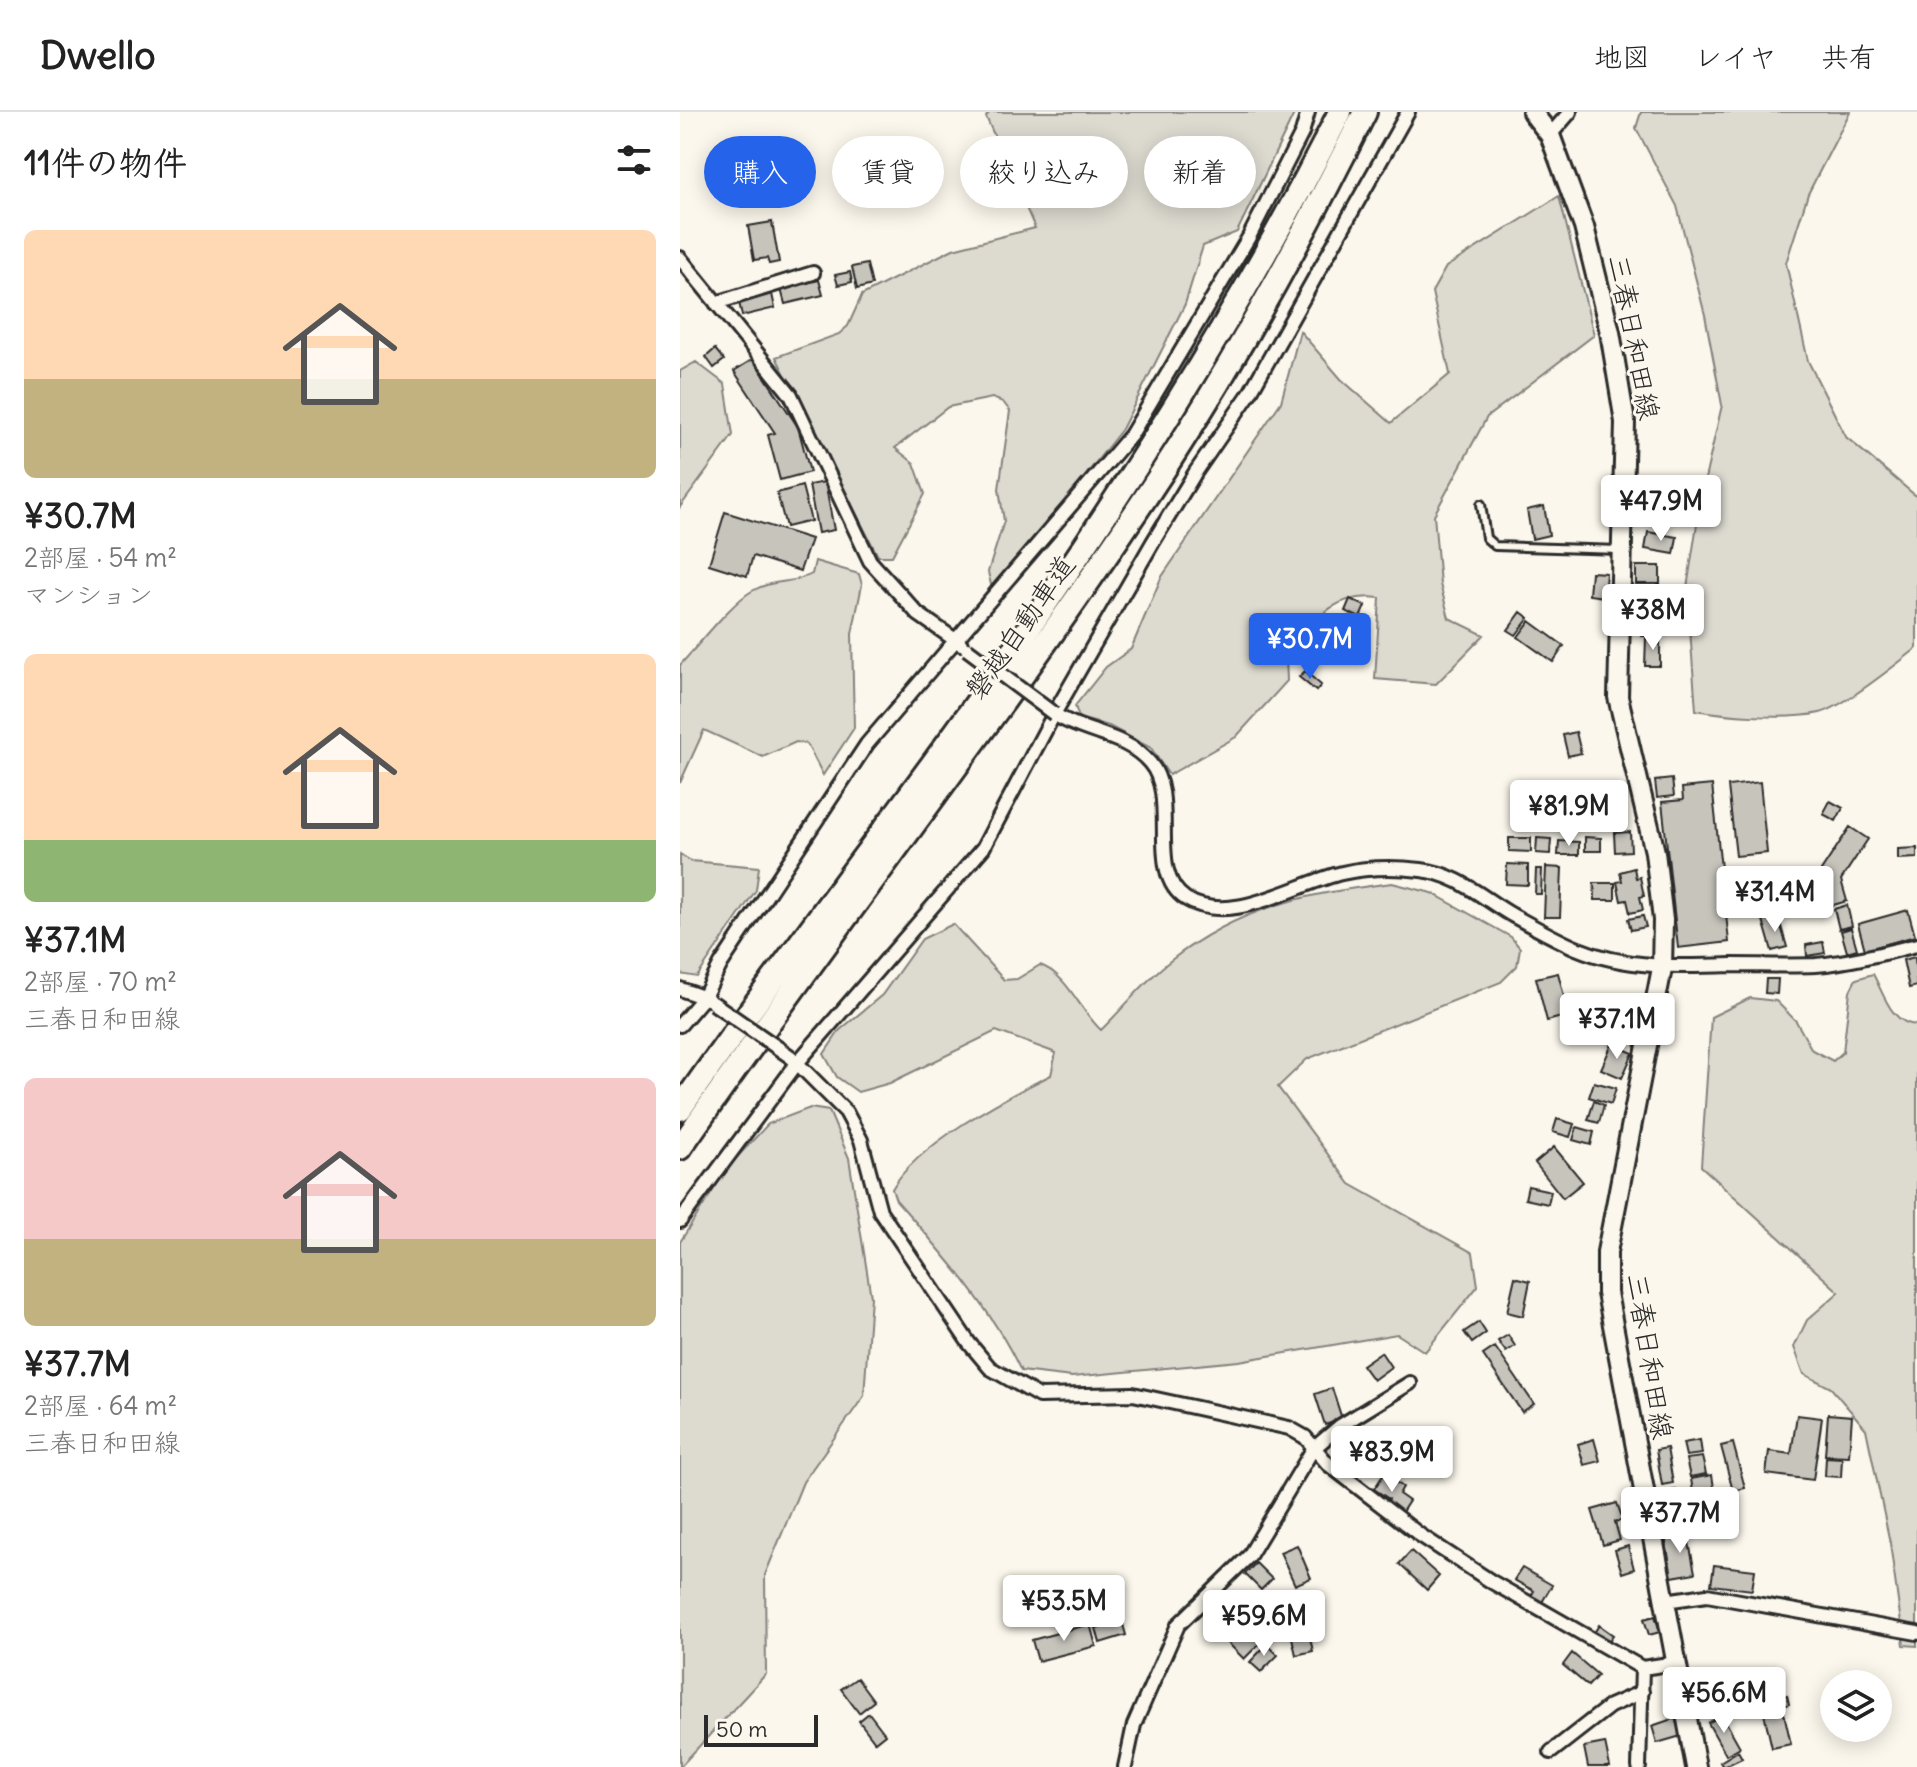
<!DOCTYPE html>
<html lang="ja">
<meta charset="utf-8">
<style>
:root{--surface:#fff;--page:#f2f2f2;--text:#222;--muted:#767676;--line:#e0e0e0;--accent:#2563eb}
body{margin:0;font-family:Delius,"Klee One",sans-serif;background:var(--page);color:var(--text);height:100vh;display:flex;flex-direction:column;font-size:30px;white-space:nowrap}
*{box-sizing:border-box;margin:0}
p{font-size:26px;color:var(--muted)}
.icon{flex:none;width:44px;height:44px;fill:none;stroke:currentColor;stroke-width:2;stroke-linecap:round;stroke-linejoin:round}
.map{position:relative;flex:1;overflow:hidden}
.side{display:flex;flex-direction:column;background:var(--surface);width:680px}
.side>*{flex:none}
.hud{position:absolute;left:24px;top:24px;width:760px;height:72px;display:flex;gap:16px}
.controls{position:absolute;left:1140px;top:1558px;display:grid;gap:16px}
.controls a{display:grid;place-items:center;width:72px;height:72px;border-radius:50%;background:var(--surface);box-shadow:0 4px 20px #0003;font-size:40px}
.scale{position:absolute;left:24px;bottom:20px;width:114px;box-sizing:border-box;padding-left:8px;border:4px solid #2b2b2b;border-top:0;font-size:22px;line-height:28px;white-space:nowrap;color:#2b2b2b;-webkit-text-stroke:6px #fbf7ec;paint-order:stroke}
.price{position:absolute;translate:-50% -68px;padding:0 18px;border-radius:8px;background:#fff;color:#222;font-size:26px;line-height:52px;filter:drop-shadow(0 2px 4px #0008)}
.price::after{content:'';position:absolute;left:50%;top:48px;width:24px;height:18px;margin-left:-12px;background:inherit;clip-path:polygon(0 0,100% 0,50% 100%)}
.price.current{background:var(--accent);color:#fff}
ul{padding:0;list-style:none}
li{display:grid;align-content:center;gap:16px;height:424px;padding:0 24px}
li span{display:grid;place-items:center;height:248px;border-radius:12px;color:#555}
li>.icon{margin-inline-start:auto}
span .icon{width:144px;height:144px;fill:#fffc;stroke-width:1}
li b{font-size:34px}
h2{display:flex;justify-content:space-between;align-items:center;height:96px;padding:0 24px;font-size:34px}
.pill{padding:0 28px;border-radius:36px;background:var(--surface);box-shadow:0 4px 20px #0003;font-size:28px;line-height:72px}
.pill.current{background:var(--accent);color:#fff}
header{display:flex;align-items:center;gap:48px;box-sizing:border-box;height:112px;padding:0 40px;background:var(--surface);border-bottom:2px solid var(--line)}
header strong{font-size:38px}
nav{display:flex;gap:44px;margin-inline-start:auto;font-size:28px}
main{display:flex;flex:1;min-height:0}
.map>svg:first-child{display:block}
.green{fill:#dddad0;stroke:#84827e;stroke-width:2}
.building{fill:#c7c4bc;stroke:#2b2b2b;stroke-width:2}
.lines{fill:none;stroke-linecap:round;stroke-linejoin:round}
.service-casing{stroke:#2b2b2b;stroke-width:12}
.minor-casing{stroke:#2b2b2b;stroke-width:18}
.secondary-casing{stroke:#2b2b2b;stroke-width:24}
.motorway-casing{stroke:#2b2b2b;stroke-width:28}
.service{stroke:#fbf7ec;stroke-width:6}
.minor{stroke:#fbf7ec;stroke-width:12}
.secondary{stroke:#fbf7ec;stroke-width:18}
.motorway{stroke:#fbf7ec;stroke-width:22}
.minor-bridge-casing{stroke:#2b2b2b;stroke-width:18;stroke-linecap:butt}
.minor-bridge{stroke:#fbf7ec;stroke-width:12}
.labels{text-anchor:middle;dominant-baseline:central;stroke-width:6;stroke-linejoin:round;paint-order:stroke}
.street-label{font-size:28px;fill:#2b2b2b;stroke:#fbf7ec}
</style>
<header>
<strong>Dwello</strong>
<nav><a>地図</a><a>レイヤ</a><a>共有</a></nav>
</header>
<main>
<section class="side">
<h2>11件の物件<svg class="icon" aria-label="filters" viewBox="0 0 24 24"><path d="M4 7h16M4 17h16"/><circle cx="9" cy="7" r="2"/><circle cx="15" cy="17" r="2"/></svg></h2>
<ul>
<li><span style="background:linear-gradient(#ffd9b3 60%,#c2b280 0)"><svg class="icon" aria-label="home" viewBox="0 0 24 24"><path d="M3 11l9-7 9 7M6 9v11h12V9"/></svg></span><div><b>¥30.7M</b><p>2部屋 · 54 m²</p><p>マンション</p></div></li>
<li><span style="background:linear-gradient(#ffd9b3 75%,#8fb573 0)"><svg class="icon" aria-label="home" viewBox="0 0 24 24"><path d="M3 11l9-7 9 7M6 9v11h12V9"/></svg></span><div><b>¥37.1M</b><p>2部屋 · 70 m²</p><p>三春日和田線</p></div></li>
<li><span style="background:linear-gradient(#f6c9c9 65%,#c2b280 0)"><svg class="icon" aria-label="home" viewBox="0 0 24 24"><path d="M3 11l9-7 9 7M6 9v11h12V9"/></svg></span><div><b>¥37.7M</b><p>2部屋 · 64 m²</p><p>三春日和田線</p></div></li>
</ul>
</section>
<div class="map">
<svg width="1237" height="1655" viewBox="0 0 1237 1655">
<rect width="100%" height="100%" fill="#fbf7ec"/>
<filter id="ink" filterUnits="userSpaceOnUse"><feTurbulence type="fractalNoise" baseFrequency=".0125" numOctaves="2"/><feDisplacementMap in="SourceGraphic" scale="16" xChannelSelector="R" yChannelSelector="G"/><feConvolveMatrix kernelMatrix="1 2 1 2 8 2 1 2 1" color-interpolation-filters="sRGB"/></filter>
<g filter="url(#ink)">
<path class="green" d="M310,0h305l-58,120 -34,14 -18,58 -63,125 -129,164 -5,-21 16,-51 -5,-32 11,-78 -7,-9 -11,-4 -44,9 -53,41 19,15 11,31 -33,62h-14l-102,-199 63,-23 9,-8 14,-31 91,-46 82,-21 -49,-111z
M961,0h209l-42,82 -22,69 22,98 38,76 71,60v151c-20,16 -75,60 -97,65 -33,7 -91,3 -124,-3l-9,-122 15,-96 20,-87 -17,-90 -28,-109 -41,-78z
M879,84l35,139 -107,82 -53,98 6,69 9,34 35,17 -48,49 -61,-5 5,-81c-50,-6 -65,24 -94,59l1,24 -51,56 -67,38 -18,-27 -42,-22 -30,-8 -4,-12 31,-39 25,-18 30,-71 120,-176 19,-71 41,48 50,44 59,-49 -18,-82 14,-25z
M16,250l29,22 8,51 -53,72v-136z
M135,449l44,13 3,11 -10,49 2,94 -31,47 -16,-31 -11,-2 -33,15 -59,-27 -24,53v-118c18,-19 51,-62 72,-74 20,-12 42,-7 60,-17z
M0,742l11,7 68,6 -3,23 -59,87 -17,-3z
M712,771l40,10 79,44 9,11 -3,18 -16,16 -194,77 -29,28 72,97 123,69 5,33 -53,66 -28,-18 -158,27 -167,16 -51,-6c-31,-65 -77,-117 -125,-171l-4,-11c24,-44 114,-92 159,-114l5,-22 -60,-22 -106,52 -32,9 -21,-15 -13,-23 16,-24 42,-35 40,-56 31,-15 51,56 13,-1 23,-14c27,9 40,46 61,65 23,-22 44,-50 69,-69 70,-55 137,-67 222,-78z
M1193,862c11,20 18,50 44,51v621l-13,-1 -14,-102 -24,-114 -35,-41 -27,-14 -10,-27 13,-27 32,-28 -138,-126 10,-149 39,-19 26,3 20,20 16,29 21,11 10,-9 7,-61 6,-12z
M130,996l19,3 20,47 22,139 -7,99 -61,86 -38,93 1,99 -86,93v-525l48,-75 40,-43z"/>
<path class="building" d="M92,110l7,40 -10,2 -2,-6 -13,2 -6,-34z
M187,152l5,21 -15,4 -5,-22z
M170,160l2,10 -14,3 -3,-10z
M139,168l4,15 -38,9 -4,-15z
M92,182l3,14 -33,8 -3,-14z
M35,237l9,11 -10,8 -8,-11z
M73,247l45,68 12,45 -30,8 -12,-45 7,-2 -41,-62z
M145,370l9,48 -16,3 -9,-48z
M122,374l9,35 -25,6 -9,-34z
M1015,378l20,7 -6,15 -19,-6z
M864,394l5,29 -17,4 -5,-29z
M45,400l86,27 -11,32 -47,-15 -6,20 -38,-12z
M968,420l29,5 -3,17 -29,-5z
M956,454h24v18h-24z
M911,460l15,1 -2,24 -15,-2z
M670,487l15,7 -5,12 -15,-7z
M841,500l8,6 -13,17 -8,-5z
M961,501h19v23h-19z
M850,509l34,25 -11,16 -35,-25z
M966,526h14v28h-15z
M625,559l16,14 -5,6 -17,-14z
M896,620l5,21 -13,3 -5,-21z
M992,667l2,17 -17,2 -2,-17z
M1080,670l7,71 -31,3 -8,-70z
M1032,673l17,157 -51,6 -16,-146 21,-2 -1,-12z
M1150,689l13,7 -7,13 -13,-7z
M1170,715l18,12 -27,41 6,21 -17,5 -9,-35z
M950,720l1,19 -16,1 -1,-19z
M905,725l16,1v13h-16z
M829,726h22v14l-22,-1z
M857,726l14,1 -1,15 -14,-1z
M879,729l20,1v13h-21z
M1237,736v10l-19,1v-10z
M827,752l21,1v20l-22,-1z
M866,755l16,1 -2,49h-16z
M954,756l2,10 4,-1 4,19 -4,1 3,13 -13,3 -3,-13 -6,1 -4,-19 5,-1 -2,-9z
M856,757h6l-1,25h-6z
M914,771h21v17h-20z
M1167,793l5,21 -13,3 -5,-20z
M1228,798l7,26 -50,14 -7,-26z
M963,804l3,11 -15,3 -3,-11z
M1098,804l9,31 -15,4 -9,-31z
M1171,816l6,21 -10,3 -6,-21z
M1143,830l2,11 -18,3 -1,-11z
M1235,845l2,29 -8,2 -6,-28z
M878,861l11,42 -22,6 -11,-43z
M1086,867h12l-1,15 -12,-1z
M932,932l21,9 -11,25 -21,-9z
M914,970l22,6 -5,16 -22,-7z
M914,989l10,4 -5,18 -11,-3z
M877,1007l17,5 -4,13 -17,-5z
M897,1015l17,5 -3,13 -18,-5z
M874,1035l29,35 -20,16 -28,-35z
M848,1074l23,5 -3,13 -23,-5z
M835,1165l15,4 -7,35 -16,-4z
M799,1210l7,11 -14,10 -8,-11z
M828,1223l7,11 -9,6 -8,-11z
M815,1235l39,57 -12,8 -39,-57z
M701,1240l10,15 -18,13 -11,-15z
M652,1276l10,31 -17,6 -10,-31z
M1148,1302l24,2 -3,40 -24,-1z
M1117,1303l25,3 -9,62 -47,-6 3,-23 22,3z
M914,1327l6,22 -16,4 -6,-21z
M1020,1328l2,14 -16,2 -3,-13z
M1053,1331l12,45 -12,3 -12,-45z
M987,1336l6,35 -11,2 -6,-35z
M1022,1345l4,17 -16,3 -4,-18z
M1146,1345l16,1 -1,19 -16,-1z
M704,1362l19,13 -4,7 10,7 -9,14 -15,-10 4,-6 -15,-10z
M1032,1363l4,26 -21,4 -4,-26z
M996,1378l4,20 -17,3 -4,-20z
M937,1391l6,17 -8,2 5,18 -17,5 -11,-35z
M1007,1420l8,41 -23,4 -7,-41z
M617,1433l14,33 -16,7 -15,-33z
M948,1434l6,23 -12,4 -7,-23z
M731,1439l28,25 -12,14 -28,-26z
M576,1451l16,16 -11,11 -16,-16z
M1034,1453l41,5 -3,20 -41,-5z
M842,1456l30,17 -11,19 -11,-6 4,-7 -20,-11z
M619,1478l14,61 -17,4 -14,-61z
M416,1480l6,23 -15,4 -6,-23z
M550,1494l13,14 -14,14 -13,-13z
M975,1504l5,16 -11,3 -5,-16z
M442,1509l4,14 -26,8 -4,-15z
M410,1512l6,22 -58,15 -6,-21z
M919,1513l14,10 -6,8 -13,-10z
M564,1514l16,17 -16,16 -17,-17z
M587,1532l11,11 -17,17 -11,-10z
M892,1541l26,22 -10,11 -25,-21z
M177,1566l17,23 -15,12 -18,-24z
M1061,1568l3,12 -17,5 -3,-12z
M1038,1572l5,17 -19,6 -6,-17z
M1107,1583l2,9 -19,6 -3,-9z
M1103,1597l8,35 -19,4 -8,-35z
M189,1601l16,21 -10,8 -16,-21z
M1042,1603l18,32 -14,8 -18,-32z
M995,1606l6,18 -24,7 -5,-17z
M925,1631l5,24h-22l-4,-20z
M1058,1639l4,7 -19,9 -3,-5z"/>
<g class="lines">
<defs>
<path id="service" d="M801,392l5,34 9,8 125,4"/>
<path id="minor" d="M870,23l20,-23
M0,146l111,137 79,166 48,53 43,30
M36,191l97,-30
M374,602c30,20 72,20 96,49 30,35 -5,110 36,136 45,28 111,-16 156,-26 26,-6 53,-6 79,-3 37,4 60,27 91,45 20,11 43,24 64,33 50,21 103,19 155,17 28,0 57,1 85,0 34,-3 68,-12 101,-20
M0,877l28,10
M0,913l24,-28 17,-33 146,-220 264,-309 118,-198 53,-104 6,-21
M112,946l54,54 15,28 19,71 89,132 21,25 49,28 94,-2 156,34 16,9 23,27 92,71 72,47 150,86 34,-5
M0,1109l118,-159 185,-214 71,-134 99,-172 42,-69 55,-80 158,-281
M985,1489l42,-6 210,38
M871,1640l59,-46 32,-14
M445,1655l9,-42 44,-100 71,-69 64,-107 27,-23 70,-43
M959,1655l3,-99"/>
<path id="secondary" d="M852,0l18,23 34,92 26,105 15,90 -7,275 37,155 8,68 -1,48 -55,284v41l89,474"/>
<path id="motorway" d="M0,997c100,-144 209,-282 310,-425 129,-184 250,-371 350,-572
M0,1036c158,-228 331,-445 483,-677 75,-115 141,-236 202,-359"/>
</defs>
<use href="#service" class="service-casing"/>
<use href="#minor" class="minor-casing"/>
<use href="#secondary" class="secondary-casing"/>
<use href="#motorway" class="motorway-casing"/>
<use href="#service" class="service"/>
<use href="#minor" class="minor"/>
<use href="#secondary" class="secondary"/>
<use href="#motorway" class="motorway"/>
<defs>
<path id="minor-bridge" d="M287,537l87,65
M33,891l78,54"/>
</defs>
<use href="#minor-bridge" class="minor-bridge-casing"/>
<use href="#minor-bridge" class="minor-bridge"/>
</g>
</g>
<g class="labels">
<g class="street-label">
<text transform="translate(954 225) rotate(79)">三春日和田線</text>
<text transform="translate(340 515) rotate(-55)">磐越自動車道</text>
<text transform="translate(970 1244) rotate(81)">三春日和田線</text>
</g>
</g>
</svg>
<div class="controls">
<a><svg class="icon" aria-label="layers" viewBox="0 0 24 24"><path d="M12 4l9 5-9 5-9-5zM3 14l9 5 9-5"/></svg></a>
</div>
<div class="scale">50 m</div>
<b class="price" style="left:981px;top:431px">¥47.9M</b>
<b class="price" style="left:973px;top:540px">¥38M</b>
<b class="price current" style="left:630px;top:569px">¥30.7M</b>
<b class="price" style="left:889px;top:736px">¥81.9M</b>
<b class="price" style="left:1095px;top:822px">¥31.4M</b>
<b class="price" style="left:937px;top:949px">¥37.1M</b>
<b class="price" style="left:712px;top:1382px">¥83.9M</b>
<b class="price" style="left:1000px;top:1443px">¥37.7M</b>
<b class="price" style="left:384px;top:1531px">¥53.5M</b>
<b class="price" style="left:584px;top:1546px">¥59.6M</b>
<b class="price" style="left:1044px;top:1623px">¥56.6M</b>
<div class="hud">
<a class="pill current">購入</a>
<a class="pill">賃貸</a>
<a class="pill">絞り込み</a>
<a class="pill">新着</a>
</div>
</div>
</main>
